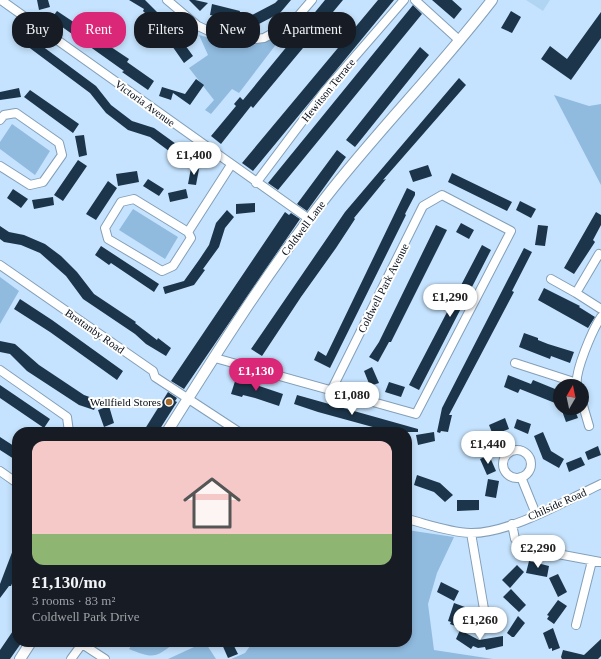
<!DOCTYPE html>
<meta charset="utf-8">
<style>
:root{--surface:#171b24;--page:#20242c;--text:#f1f3f6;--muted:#9ea1a6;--line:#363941;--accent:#db2777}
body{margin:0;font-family:Georgia,serif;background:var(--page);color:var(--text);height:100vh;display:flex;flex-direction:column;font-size:15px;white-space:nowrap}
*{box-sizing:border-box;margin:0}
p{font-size:13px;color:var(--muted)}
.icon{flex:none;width:22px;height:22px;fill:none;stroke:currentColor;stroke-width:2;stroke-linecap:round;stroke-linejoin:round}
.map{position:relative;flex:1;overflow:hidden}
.side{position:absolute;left:12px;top:427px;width:400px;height:220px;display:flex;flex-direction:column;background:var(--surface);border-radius:16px;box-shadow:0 2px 6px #0003}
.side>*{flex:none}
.banner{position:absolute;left:12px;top:12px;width:400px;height:36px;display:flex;gap:8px}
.needle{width:26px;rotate:9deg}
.fabs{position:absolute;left:553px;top:379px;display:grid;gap:8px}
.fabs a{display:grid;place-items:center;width:36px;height:36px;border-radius:50%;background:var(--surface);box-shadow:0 2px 6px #0003;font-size:20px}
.price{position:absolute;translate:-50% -34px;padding:0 9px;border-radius:14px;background:#fff;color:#222;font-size:13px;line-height:26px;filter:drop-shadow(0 1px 2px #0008)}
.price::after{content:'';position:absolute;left:50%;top:24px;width:12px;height:9px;margin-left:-6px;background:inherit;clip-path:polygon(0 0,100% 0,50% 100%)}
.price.selected{background:var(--accent);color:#fff}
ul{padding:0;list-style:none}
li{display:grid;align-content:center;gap:8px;height:212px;padding:0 20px}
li+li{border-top:1px solid var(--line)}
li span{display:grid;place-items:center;height:124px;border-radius:12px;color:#555}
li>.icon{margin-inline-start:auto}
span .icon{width:72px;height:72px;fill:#fffc;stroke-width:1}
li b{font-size:17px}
.pill{padding:0 14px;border-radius:16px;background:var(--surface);box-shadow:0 2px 6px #0003;font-size:14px;line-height:36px}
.pill.selected{background:var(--accent);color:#fff}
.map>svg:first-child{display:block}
.built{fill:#b0d5f3}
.green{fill:#90bbdf}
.building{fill:#1c354a}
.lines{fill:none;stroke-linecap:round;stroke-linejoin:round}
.minor-casing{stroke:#839fb8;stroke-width:10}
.tertiary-casing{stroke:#839fb8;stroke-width:12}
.minor{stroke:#fff;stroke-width:8}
.tertiary{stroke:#fff;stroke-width:10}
.poi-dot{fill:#a56b2b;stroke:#fff;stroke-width:1.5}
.labels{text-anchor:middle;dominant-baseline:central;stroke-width:4;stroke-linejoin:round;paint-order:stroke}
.street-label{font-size:11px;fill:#040c15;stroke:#fff}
.poi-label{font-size:11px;fill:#040c15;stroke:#fff;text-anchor:end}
</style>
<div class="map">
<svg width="601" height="659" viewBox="0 0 601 659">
<rect width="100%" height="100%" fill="#c5e3fe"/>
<path class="built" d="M526,0h24l-7,11z"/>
<path class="green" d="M284,34l-45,59 -7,-4 -21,25 -6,-4 9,-10 -25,-32 19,-13 -9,-20 46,13z
M554,95l35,11 12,-2v81z
M12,124l38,27 -15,24 -35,-26v-7z
M133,209l45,28 -13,22 -46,-29z
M0,277l19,14 -19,33z
M407,530l47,7 -17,36 -9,31 6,46 59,9h-262l14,-6 8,-11h154z
M134,642h42c-21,16 -22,17 -47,7z
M205,642l11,17h-48z"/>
<path class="building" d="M37,0h11l2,7 -11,3z
M129,0h16l27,27 21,29 -9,7 -14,-20 3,-2 -30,-30 1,-2z
M189,0h6l13,3 -8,8z
M278,0h13l-11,13 -23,12 -5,-10 23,-12z
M325,0h18l-90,108 -2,-2 -30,38 -10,-8 25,-30 -2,-2 6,-7 3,3z
M378,0h16l-141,171 -11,-8z
M432,0h20l10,9 -8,10z
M212,4l28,7 -3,10 -27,-6z
M413,5l9,9 -144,176 -10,-7z
M57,11l72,48 -2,3 27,19 -6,9 -26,-18 2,-1 -73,-52z
M511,11l10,6 -9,16 -11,-5z
M601,12v26l-30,42 -30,-21 9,-13 17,13z
M21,27l15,11 -2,2 62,46 15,19 21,16 22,7 40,29 -6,8 -38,-28 -22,-7 -22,-17 -16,-20 -75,-56z
M420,47l9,8 -74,92 -9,-7z
M459,78l7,7 -83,95 3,-1 -32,39 1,1 -19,29 -35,49 -39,59 -11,-7 94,-137z
M196,79l8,6 -14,20 -17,-12 -2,7 -12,-4 3,-9 23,7z
M19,88l2,9 -21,3v-8z
M30,90l49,34 -6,9 -49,-36z
M84,135l3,20 -8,2 -4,-21z
M337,150l9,7 -39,54 -10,-7z
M78,160l9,6 -24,35 -9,-6z
M428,165l4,11 -19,6 -4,-11z
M191,168l8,1 -3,16 -8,-1z
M137,171l2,11 -21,4 -2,-12z
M452,173l60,29 -5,9 -59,-29z
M148,179l16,10 -5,7 -16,-10z
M108,181l9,7 -21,32 -10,-6z
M407,188l8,4v3l-10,19 1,1 -76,153 -16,-8 4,-9 8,5z
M13,189l15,10 -7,9 -14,-10z
M186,189l2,9 -18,4 -2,-9z
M53,197l1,8 -20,4 -2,-9z
M520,201l16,8 -5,9 -15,-8z
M255,203v9l-19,2v-10z
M227,210l7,7 -9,11 -6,19 -16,22 2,1 -11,15 -29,9 -2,-7 21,-6 15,-21 10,-15 7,-22z
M285,212l4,3 2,-2 9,6 -116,170 -13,-8z
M596,212l5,3v10l-8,15 2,2 -21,32 -10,-6z
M461,223l13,7 -5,9 -13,-7z
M436,225l11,5 -56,112h-2l-11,20 -9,-5 10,-15z
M538,225l10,1 -3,20 -10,-1z
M0,226l9,6 15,3 21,9 16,12 16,16 17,22 42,28 -1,1 22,17 1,-2 13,10 -5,8 -20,-12 -11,-10 -52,-35 -17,-23 -26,-23 -19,-8 -17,-3 -4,-3z
M482,245l9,5 -72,140 -10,-5z
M101,246l58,38 -5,8 -43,-29 -2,2 -14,-10z
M524,248l8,4 -20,39 2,1 -65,123h3l-4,17 -7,-1 -1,2 -3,-1 5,-24z
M544,288l36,18 -1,1 16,10 -7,11 -50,-28z
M20,299l32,21 71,51 -6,9 -67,-48 -36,-23z
M524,333l14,5v2l10,4 26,8 -4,11 -19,-7 -1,3 -31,-12z
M0,341l15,3 24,21 45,30 14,5 -4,10 -15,-5 -52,-34 -17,-17 -10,-2z
M372,367l7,16 -9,3 -6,-15z
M508,375l23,9 2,-4 27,11v14l-40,-16 -2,4 -14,-6z
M236,378l47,16 -4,12 -24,-8 -12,-3 -1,2 -11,-3z
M389,382l16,5 -4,10 -16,-5z
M0,385l50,34 -6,9 -44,-30z
M168,392l9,6 -2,3 2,1 -19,30h-15z
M297,395l121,34v3h-27l-73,-20 -24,-8z
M109,406l5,17 -10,4 -6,-17z
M561,408h13l4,10 -12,4z
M505,418l4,11 -16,6 -4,-10z
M517,419l14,5 -3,10 -14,-6z
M434,432l1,9 -17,4 -2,-10z
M543,432l8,19 13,8 -5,9 -16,-9 -9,-23z
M485,435l8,3 -5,15 -9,-4z
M0,437l17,11v6l-3,5 -14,-9z
M598,446l3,9 -13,5 -3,-8z
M489,455l7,16 -9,4 -7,-16z
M581,457l4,8 -16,7 -3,-9z
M417,475l23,8 13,12 -8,7 -11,-10 -20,-7z
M488,479l11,2 -3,17 -11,-2z
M457,500h22v10l-22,1z
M16,542l1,29 -6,15h-2l-9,12v-14z
M529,561l20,5 -2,11 -21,-4z
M517,565l7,7 -14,16 -8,-8z
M558,574l9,18 -9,5 -9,-19z
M441,582l18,9 -5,10 -17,-9z
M511,589l15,16 -7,7 -16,-15z
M558,600l9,6 -13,18 -7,-5 2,-3 -2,-1z
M454,603l11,4 -7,20 -8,-3 1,-2 -3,-1z
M518,616l7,7 -11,14h-2l-5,-4z
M17,625v17h5l-12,17h-10v-9z
M553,628l7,20 -8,3v-3l-3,1 -6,-16z
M460,630l19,10 24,-4v10l-17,4 -1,-3 -7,1 -5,-2 -2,3 -15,-10z
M601,639v17l-3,3h-36l-1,-2 2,-7 21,5z
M221,642h11l6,12 -10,4z"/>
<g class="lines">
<defs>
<path id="minor" d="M1,0l308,219
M167,0l31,26 35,16 31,-4 29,-16 19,-22
M415,0l45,41
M0,120l4,-5 12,-2 43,30 3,12 -19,27 -13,3 -30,-19
M256,183l69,-92 79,-91
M188,232l-54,-33 -13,3 -16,26 3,11 54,32 11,-5 18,-28 -3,-6 43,-67
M601,255l-2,-1 -23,39 25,16
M0,265l153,106 2,6 84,55
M551,279l25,14
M215,358l201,56 95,-183 -69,-36 -19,11 -91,183
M515,363l62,20
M0,370l67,47 2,15
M577,386c-3,-14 16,-57 24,-69
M582,402l7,24
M503 464a14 14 0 1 1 28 0a14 14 0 1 1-28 0Z
M0,471l17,12
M521,477l15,37
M407,519c20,5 41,13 63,14 39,1 95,-32 131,-49
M512,524l3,15 16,10 70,13
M471,533l14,82
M576,625l16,-64
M79,642l26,17
M71,659l11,-15"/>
<path id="tertiary" d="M167,432c50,-80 101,-161 159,-235 53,-68 114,-129 166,-197
M20,659l11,-17"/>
</defs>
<use href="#minor" class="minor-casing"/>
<use href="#tertiary" class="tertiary-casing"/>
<use href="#minor" class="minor"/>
<use href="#tertiary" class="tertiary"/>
</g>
<circle class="poi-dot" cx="169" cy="402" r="4"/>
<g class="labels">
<g class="street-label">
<text transform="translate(328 90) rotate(-51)">Hewitson Terrace</text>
<text transform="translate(145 103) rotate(36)">Victoria Avenue</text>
<text transform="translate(303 228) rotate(-53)">Coldwell Lane</text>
<text transform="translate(383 288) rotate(-63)">Coldwell Park Avenue</text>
<text transform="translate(95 331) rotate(35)">Brettanby Road</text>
<text transform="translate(557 504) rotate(-24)">Chilside Road</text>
</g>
<g class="poi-label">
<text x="161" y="402">Wellfield Stores</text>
</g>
</g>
</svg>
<div class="fabs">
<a><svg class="needle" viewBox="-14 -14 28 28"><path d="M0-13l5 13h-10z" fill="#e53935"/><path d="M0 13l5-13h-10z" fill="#9ea1a6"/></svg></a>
</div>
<b class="price" style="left:194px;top:176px">£1,400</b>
<b class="price" style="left:450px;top:318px">£1,290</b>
<b class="price selected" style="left:256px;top:392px">£1,130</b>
<b class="price" style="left:352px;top:416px">£1,080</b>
<b class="price" style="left:488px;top:465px">£1,440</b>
<b class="price" style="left:538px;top:569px">£2,290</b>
<b class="price" style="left:480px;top:641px">£1,260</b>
<div class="banner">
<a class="pill">Buy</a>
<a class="pill selected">Rent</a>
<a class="pill">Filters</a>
<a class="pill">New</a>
<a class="pill">Apartment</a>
</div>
<section class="side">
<ul>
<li><span style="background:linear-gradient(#f6c9c9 75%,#8fb573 0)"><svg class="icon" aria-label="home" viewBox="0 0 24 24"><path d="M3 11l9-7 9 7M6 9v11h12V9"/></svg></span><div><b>£1,130/mo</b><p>3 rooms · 83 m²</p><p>Coldwell Park Drive</p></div></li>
</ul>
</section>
</div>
